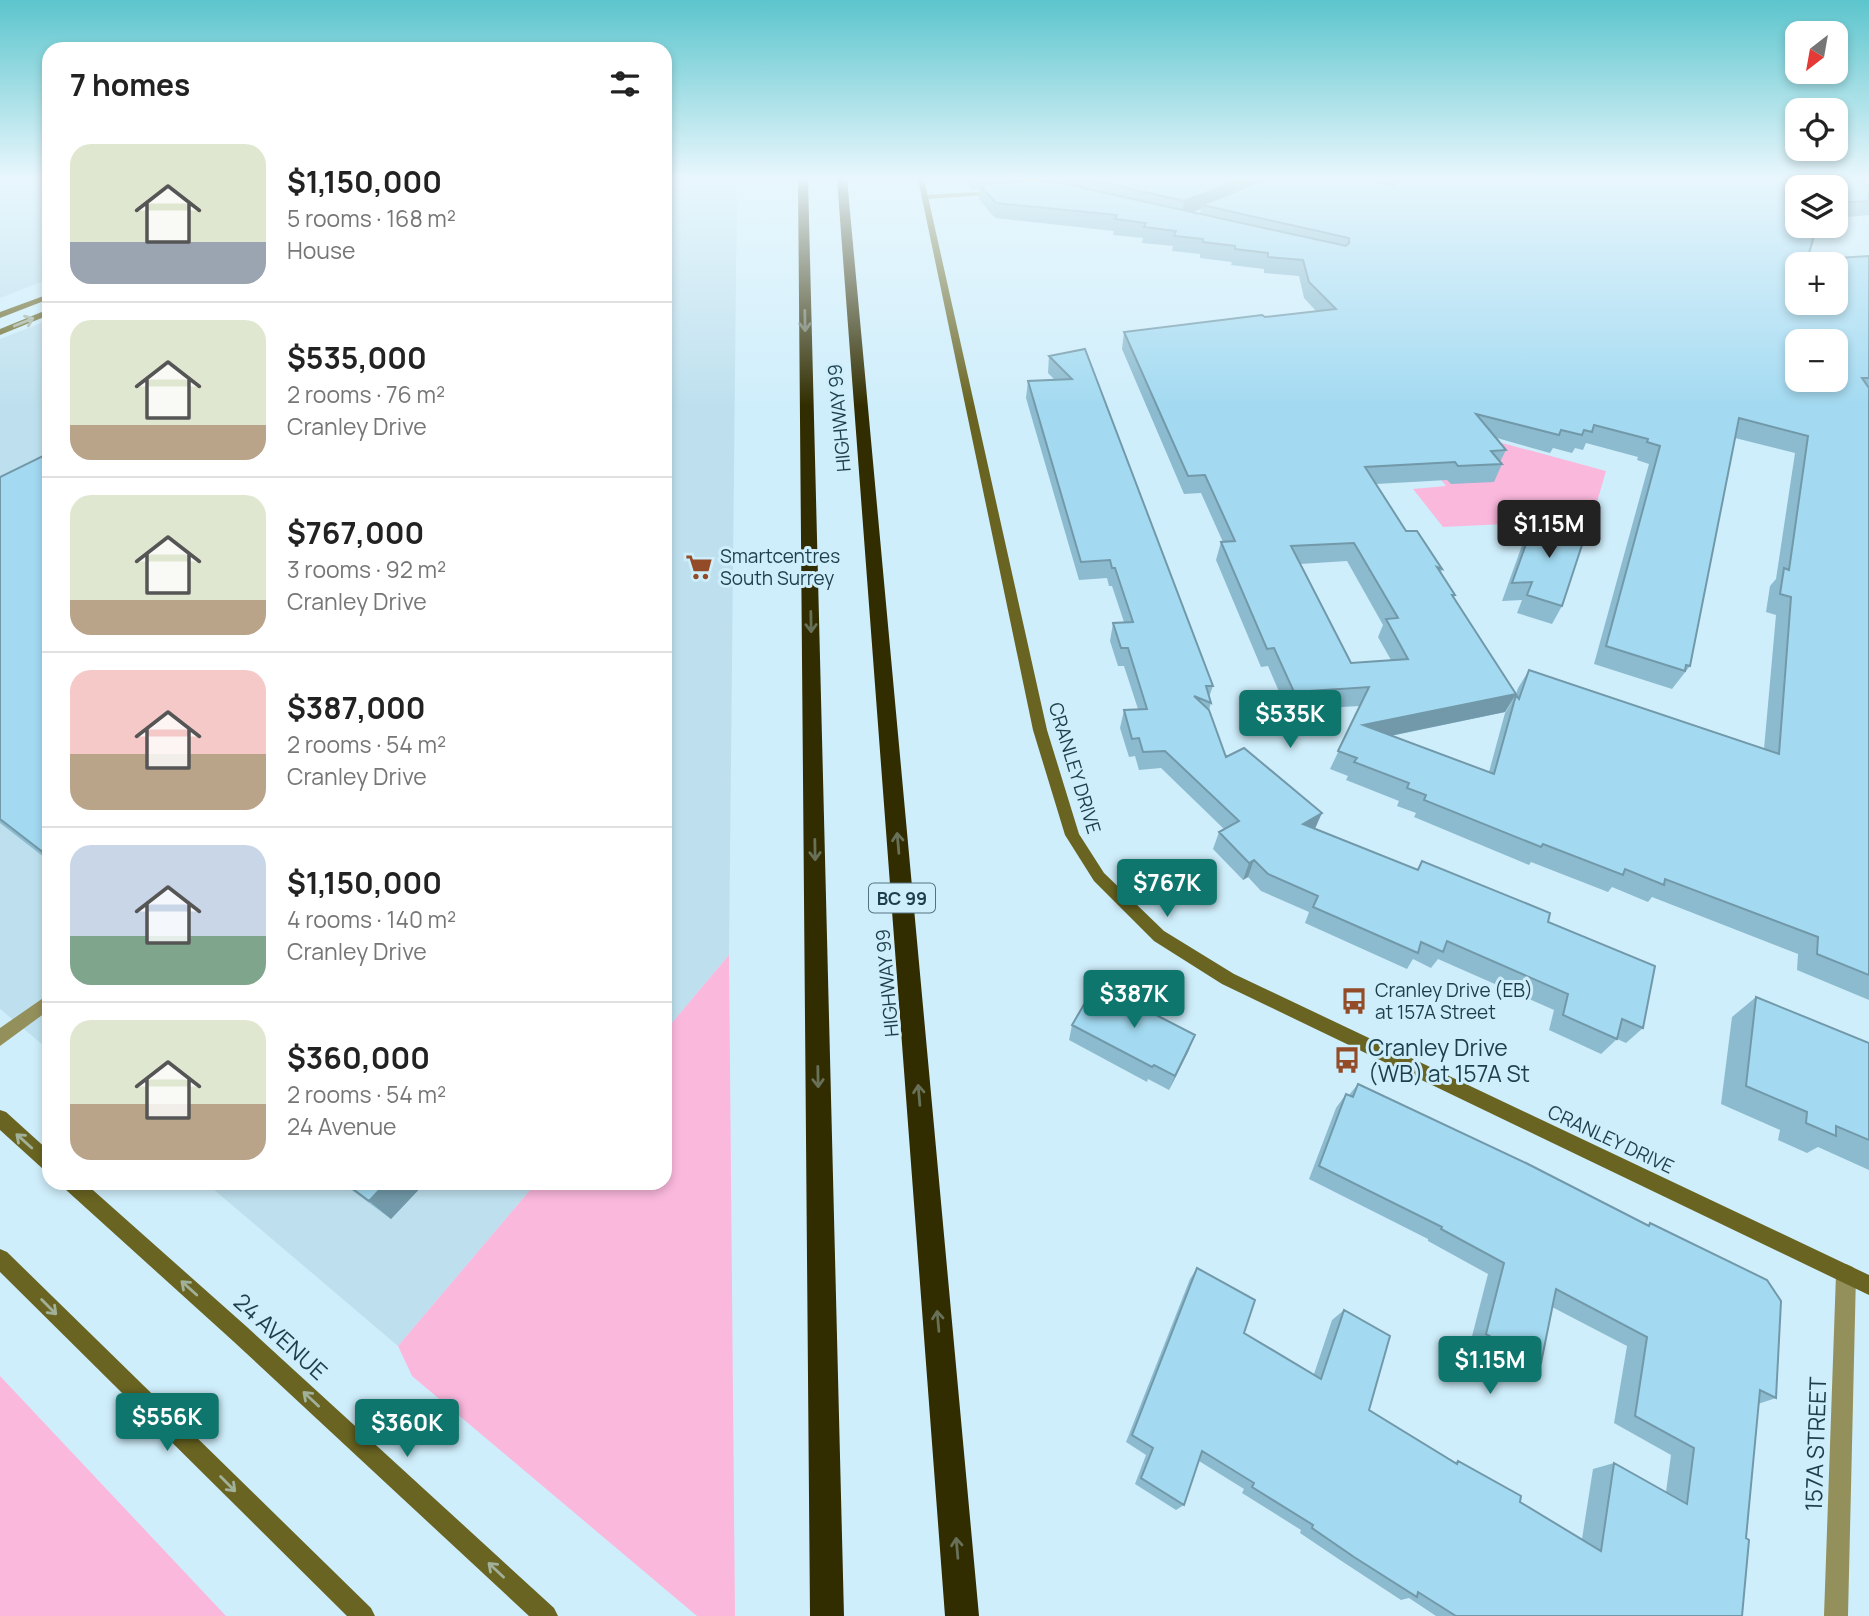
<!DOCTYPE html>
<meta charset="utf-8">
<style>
:root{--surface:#fff;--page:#f6f6f6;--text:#222;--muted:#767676;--line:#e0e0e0;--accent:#0f766e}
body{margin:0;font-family:Manrope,sans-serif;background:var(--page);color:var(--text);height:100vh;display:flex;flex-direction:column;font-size:26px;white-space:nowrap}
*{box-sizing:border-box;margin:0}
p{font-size:23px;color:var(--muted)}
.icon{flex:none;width:38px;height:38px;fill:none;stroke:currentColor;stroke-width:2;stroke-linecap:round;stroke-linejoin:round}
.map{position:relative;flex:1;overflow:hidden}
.panel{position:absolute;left:42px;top:42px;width:630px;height:1148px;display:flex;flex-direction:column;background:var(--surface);border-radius:21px;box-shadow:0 4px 10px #0003}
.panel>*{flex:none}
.needle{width:46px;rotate:211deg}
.controls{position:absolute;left:1785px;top:21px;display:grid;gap:14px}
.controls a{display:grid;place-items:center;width:63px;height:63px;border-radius:14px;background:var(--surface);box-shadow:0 4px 10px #0003;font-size:35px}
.price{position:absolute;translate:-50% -60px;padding:0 16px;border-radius:7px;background:var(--accent);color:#fff;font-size:23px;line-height:46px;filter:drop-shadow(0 2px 4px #0008)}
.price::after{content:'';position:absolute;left:50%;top:42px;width:21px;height:16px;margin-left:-10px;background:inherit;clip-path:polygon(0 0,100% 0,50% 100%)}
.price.on{background:#222;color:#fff}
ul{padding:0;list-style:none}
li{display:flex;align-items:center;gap:21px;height:175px;padding:0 28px}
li+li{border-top:2px solid var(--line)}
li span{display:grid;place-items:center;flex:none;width:196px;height:140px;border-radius:21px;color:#555}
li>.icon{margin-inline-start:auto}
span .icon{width:84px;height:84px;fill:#fffc;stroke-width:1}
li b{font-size:30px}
h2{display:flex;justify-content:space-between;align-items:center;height:84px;padding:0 28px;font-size:30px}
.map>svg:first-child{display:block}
.built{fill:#bee0ee}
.green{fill:#fbb8dd}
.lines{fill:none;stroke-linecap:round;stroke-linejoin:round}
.street{fill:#93905b;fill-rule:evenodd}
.secondary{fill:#696421;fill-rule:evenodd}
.highway{fill:#312d00;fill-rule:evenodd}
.wall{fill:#8cbbcf;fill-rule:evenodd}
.shaded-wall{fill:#7299a9}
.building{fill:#a3daf1;stroke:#7299a9;stroke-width:2;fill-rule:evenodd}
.oneway{stroke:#687158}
.oneway2{stroke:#a1b099}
.labels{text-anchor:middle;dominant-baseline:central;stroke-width:6;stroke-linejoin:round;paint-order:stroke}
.shield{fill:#cfeefb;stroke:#527480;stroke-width:2}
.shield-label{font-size:18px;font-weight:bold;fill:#1c3f4b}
.street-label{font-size:19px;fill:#1c3f4b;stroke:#cfeefb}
.poi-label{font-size:19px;fill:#1c3f4b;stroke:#cfeefb;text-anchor:start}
.near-poi-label{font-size:23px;fill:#1c3f4b;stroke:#cfeefb;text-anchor:start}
.near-street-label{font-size:23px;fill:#1c3f4b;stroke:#cfeefb}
</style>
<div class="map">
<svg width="1869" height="1616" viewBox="0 0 1869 1616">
<rect width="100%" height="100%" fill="#cfeefb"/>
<path class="built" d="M0,179h49v100l-49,19z
M665,179h72l-8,776 -64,76z
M49,320v730l-49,-41v-670z
M206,1183h330l-138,163z"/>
<path class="green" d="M1421,421l185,50 -20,69 -59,-17 -84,4 -30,-38 33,-3 -50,-64z
M729,955l6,661h-38l-285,-240 -14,-30 138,-163h129v-152z
M0,1376l226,240h-226z"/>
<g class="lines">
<path class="street" d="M998,191l2,3 -75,5 -4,-2 4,-2z
M49,994v16l-49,36v-18z
M1846,1264l7,3 3,7 -8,342h-24l12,-342 3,-7z"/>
<path class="secondary" d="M918,179h6l123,551 32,104 25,39 60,58 70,43 635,301v20l-647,-311 -68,-43 -60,-60 -29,-46 -32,-105z
M49,294v5l-49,19v-6z
M49,309v6l-49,20v-6z
M0,1110l6,2 43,39v21l-6,-3 -43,-39z
M62,1183h23l162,144 307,281 4,8h-29l-296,-275 -168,-152z
M0,1249l7,3 364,356 4,8h-28l-347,-344z"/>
<path class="highway" d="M798,179h10l36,1437h-34z
M837,179h10l132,1437h-34z"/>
</g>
<path class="wall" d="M962,179h298l-4,4 6,-4h594l13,7v29l-33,3v-31h-39l10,73 62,-4v744l-72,-30 1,-16 -146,-57 -4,5 -36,-15 -4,5 -77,-30 -2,3 -115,-48 2,-4 -19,-7 2,-5 -53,-21 2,-4 -18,-7 30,-63 -73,4 -19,-44 -7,1 -45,-107 5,-18h2l-22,-49 -17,1 -62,-145 2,-17 193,-20 -13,-14 -5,-22 -35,-3v-4l-33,-4 1,-3 -32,-4v-4l-28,-3 1,-5 -31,-3 1,-5 -30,-3 1,-4 -119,-13 -16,-19v-10l-8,1zM1201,209l-1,5 -7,-2zM1497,438l53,15 3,-5 19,5 3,-5 8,2 3,-7 52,14 -1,3 12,4 -55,200 78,25 18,-23 45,-228 60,15 -19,126 -6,7 -4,26 10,3 -12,134 -235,-79 -11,18 -2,6 -62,-96 1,-3 -14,-22 1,-4 -36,-38 -30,-47 71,-4 4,4 43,-2 8,-18 -2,-2 6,-12zM1347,561l36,64 -5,12 13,23 -40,3 -51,-99zM1516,695l-11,18 -16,59 -98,-36 114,-24z
M1085,349l128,337 -4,11 2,6 -2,7 17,47 89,72 102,41 5,-9 126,61 95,106 -17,15 -9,-4 -16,15 -52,-24 5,-20 -116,-51 -7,9 -18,-9 -6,10 -102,-46 4,-11 -48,-21 -13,-14 -5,3 -30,-31 6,-17 5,-3 -63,-61 -22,2 -4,-14 -6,1 -9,-29 4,-18 14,-1 -14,-43h-6l-8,-25 3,-18 11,-1 -12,-36h-3l-2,-8 -28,2 -53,-182 2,-17 27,-1 -7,-7 1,-17z
M49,453v408l-49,-38v-346z
M1535,519l27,87 -10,18 -35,-11 5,-13 -20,1 23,-64z
M1756,997l113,46v127l-51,-23 -11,6 -29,-13 2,-10 -59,-26 11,-87z
M1072,1025l117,25 -20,40 -21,-11 -1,3 -78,-42z
M1358,1084l289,141 3,-2 126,175 -18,6 -12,134 -4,78h-306l-27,-18 -8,2 -61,-40 -40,-27 1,-3 -59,-37 2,-4 -45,-28 -15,44 -8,5 -41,-26 11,-29 -20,-13 64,-163 7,-11 47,65 70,41 18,-54 12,-10 25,100 86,52 3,-1 62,41 62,37 11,-70 21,-6 52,29 5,-37 -57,-32 13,-77 -75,-39 -11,56 -18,9 -20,-10 -33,-18 18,-70 -60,-33v-2l-119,-60 27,-71 10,-14 3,1z
M342,1183h83l-34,36z"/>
<path class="shaded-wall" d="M1242,179h18l-11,12 -47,14 -1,4 -19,7 2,-15z
M1516,694l-11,18 -150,31 8,-18z
M1322,813l-8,18 -11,-7z
M1254,860l-6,17 -5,3 6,-17z
M1195,1035l-6,15 -20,40 6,-14z
M386,1183h39l-34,36 -22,-18z"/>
<path class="building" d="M1087,179h155l-58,22z
M1262,179h103l29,7 7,-6 -2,-1h457l13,7v15l-33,2v-16h-39v39h20l-10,34 62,-4v122h-7l7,10v587l-52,-21 1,-17 -153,-58 -1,6 -39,-16 -2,6 -80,-31 -2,3 -117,-47 2,-5 -19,-7 2,-5 -55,-21 3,-4 -19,-7 31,-64 -75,5 -20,-44 -7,1 -46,-107 14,-1 -30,-66 -17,1 -64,-144 138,-17 3,2 71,-8 -27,-27 -6,-22 -35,-3v-4l-33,-4v-3l-32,-4v-3l-29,-3 2,-5 -32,-4 2,-4 -31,-4 2,-4 -121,-12 -17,-19 57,-3 24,2 286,63 3,-3v-5l-147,-33 56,-23zM1797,264h39v39h-39zM1797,341h39v39h-39zM1476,414l83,21 2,-5 21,5 2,-5 8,2 2,-7 54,14 -1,3 13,4 -54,200 79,25 1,-6 4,1 49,-248 69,18 -19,134 -5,-2 -4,26 11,3 -12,157 -250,-84 -10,29 -3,-4 -22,79 -131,-49 153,-31 -64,-99h3l-18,-28 5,2 -25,-38h-11l-41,-64 90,-5 3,4 44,-2 -11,-13 15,-1zM1354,543l44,75 -12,1 22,40 -57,4 -60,-117z
M1085,349l128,337h-7l5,17 -17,-7 15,14 17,47 18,-9 78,65 -19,11 115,46 4,-9 128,52 -2,9 107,44 -12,62 -21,-9 -5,20 -54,-24 5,-21 -121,-53 -4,11 -22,-10 -3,11 -105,-46 5,-11 -50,-22 -14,-14 -5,3 -30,-31 20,-11 -74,-70 -22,1 -4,-14 -7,1 -8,-29 23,-1 -19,-61h-7l-8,-25 20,-1 -18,-54h-3l-2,-8 -29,2 -53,-181 44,-2 -23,-23z
M49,453v397l-5,3 -44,-34v-342z
M1563,517l20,25 -21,64 -35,-11 5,-13 -20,1 23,-64z
M1096,984l99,51 -20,41 -21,-11 -2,2 -80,-42z
M1756,997l113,46v97l-33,-14v10l-30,-13 1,-11 -61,-26z
M1358,1084l168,79 123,63 1,-3 117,57 14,21 -5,97 -16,-8 -14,148 3,2 -7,76h-286l-38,-24 -1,5 -63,-40 -42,-29 1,-3 -61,-38 2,-4 -52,-32 -18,54 -43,-27 12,-30 -21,-13 65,-167 58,32 -11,33 77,46 23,-69 46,26 -21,74 88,54 1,-3 63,35 -1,6 81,49 13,-88 73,41 7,-56 -59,-32 12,-79 -91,-48 -15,74 -21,-10 -34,-19 18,-71 -63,-34 1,-2 -123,-61 27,-72 7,3z
M345,1183h41l-17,18z"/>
<defs><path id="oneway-shaft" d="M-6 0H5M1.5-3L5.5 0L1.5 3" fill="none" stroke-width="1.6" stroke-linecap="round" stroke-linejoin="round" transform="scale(1.75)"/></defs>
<g class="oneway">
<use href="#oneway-shaft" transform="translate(805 321) rotate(89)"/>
<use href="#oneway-shaft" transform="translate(811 622) rotate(89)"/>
<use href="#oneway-shaft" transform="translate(898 843) rotate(-95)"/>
<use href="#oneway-shaft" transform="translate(815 850) rotate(89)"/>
<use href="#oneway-shaft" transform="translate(818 1077) rotate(89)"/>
<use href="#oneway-shaft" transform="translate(919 1095) rotate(-95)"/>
<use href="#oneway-shaft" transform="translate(938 1321) rotate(-95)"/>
<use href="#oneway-shaft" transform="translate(957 1548) rotate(-95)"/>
</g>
<g class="oneway2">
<use href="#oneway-shaft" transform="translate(24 322) rotate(-22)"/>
<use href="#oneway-shaft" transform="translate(24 1141) rotate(-138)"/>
<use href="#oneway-shaft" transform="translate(189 1288) rotate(-138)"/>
<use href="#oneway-shaft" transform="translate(49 1307) rotate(45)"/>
<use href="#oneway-shaft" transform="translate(311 1399) rotate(-137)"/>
<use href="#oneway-shaft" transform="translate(228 1484) rotate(45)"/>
<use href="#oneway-shaft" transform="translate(496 1570) rotate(-137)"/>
</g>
<linearGradient id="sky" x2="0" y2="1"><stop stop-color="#5cc5cd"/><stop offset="0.44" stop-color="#e9f7fd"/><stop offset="1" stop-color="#e9f7fd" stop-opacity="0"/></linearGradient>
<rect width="1869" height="406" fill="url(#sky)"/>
<defs>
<symbol id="supermarket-bare" viewBox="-9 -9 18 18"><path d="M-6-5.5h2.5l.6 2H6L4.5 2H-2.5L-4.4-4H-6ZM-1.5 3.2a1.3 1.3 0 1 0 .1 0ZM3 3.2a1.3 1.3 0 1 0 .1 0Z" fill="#934b28" stroke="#cfeefb" stroke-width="2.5" paint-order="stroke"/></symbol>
<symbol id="bus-bare" viewBox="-9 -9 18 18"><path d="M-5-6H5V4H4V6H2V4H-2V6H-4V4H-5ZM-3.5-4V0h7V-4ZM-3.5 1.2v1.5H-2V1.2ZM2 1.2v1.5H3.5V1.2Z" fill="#934b28" stroke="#cfeefb" stroke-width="2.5" paint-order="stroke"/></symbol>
</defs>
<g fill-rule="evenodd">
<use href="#supermarket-bare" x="680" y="548" width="38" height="38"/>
<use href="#bus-bare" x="1335" y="982" width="38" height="38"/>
<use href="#bus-bare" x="1328" y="1041" width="38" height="38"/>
</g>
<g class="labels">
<rect class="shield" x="869" y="883.5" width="66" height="29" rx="5"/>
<g class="shield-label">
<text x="902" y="898">BC 99</text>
</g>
<g class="street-label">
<text transform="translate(839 418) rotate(-95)">HIGHWAY 99</text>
<text transform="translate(1075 768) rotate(73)">CRANLEY DRIVE</text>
<text transform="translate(887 983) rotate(-95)">HIGHWAY 99</text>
<text transform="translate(1611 1139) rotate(25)">CRANLEY DRIVE</text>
</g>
<g class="poi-label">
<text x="720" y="556">Smartcentres<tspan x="720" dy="22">South Surrey</tspan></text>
<text x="1375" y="990">Cranley Drive (EB)<tspan x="1375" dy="22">at 157A Street</tspan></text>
</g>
<g class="near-poi-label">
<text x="1368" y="1047">Cranley Drive<tspan x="1368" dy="26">(WB) at 157A St</tspan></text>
</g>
<g class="near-street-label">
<text transform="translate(281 1336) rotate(42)">24 AVENUE</text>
<text transform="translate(1815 1444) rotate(-88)">157A STREET</text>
</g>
</g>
</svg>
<div class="controls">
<a><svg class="needle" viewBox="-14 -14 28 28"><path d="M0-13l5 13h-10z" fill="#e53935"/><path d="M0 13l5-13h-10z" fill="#767676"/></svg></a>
<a><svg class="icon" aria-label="locate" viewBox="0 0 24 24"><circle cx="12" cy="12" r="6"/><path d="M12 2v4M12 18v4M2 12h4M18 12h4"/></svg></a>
<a><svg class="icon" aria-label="layers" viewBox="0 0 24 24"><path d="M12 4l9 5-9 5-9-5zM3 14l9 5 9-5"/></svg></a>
<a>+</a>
<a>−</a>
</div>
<b class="price on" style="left:1549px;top:560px">$1.15M</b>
<b class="price" style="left:1290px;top:750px">$535K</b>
<b class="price" style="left:1167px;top:919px">$767K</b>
<b class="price" style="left:1134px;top:1030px">$387K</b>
<b class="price" style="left:1490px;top:1396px">$1.15M</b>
<b class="price" style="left:167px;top:1453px">$556K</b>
<b class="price" style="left:407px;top:1459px">$360K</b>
<section class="panel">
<h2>7 homes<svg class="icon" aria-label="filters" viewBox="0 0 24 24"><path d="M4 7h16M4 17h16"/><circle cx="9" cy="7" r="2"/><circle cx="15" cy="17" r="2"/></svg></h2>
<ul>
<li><span style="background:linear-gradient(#dfe7d0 70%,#9aa5b1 0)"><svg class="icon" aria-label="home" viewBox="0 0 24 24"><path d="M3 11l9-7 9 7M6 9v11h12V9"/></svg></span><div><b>$1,150,000</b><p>5 rooms · 168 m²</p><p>House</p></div></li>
<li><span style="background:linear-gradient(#dfe7d0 75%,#b9a48a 0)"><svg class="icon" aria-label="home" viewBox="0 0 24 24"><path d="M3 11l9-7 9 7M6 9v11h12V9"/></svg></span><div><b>$535,000</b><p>2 rooms · 76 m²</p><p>Cranley Drive</p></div></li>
<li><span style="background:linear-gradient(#dfe7d0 75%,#b9a48a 0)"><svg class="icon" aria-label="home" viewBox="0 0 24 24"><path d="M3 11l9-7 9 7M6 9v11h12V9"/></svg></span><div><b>$767,000</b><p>3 rooms · 92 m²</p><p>Cranley Drive</p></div></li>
<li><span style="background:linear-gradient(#f6c9c9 60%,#b9a48a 0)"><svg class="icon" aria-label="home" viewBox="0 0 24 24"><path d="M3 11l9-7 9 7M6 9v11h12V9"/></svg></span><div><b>$387,000</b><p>2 rooms · 54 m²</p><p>Cranley Drive</p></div></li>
<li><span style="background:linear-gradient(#c9d6e8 65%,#7fa58c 0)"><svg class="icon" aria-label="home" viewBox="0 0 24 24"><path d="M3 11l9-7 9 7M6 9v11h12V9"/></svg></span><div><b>$1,150,000</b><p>4 rooms · 140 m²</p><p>Cranley Drive</p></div></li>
<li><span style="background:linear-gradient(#dfe7d0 60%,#b9a48a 0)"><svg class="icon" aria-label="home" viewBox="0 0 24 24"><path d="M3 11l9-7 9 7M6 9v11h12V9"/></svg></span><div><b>$360,000</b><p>2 rooms · 54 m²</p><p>24 Avenue</p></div></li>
</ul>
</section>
</div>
